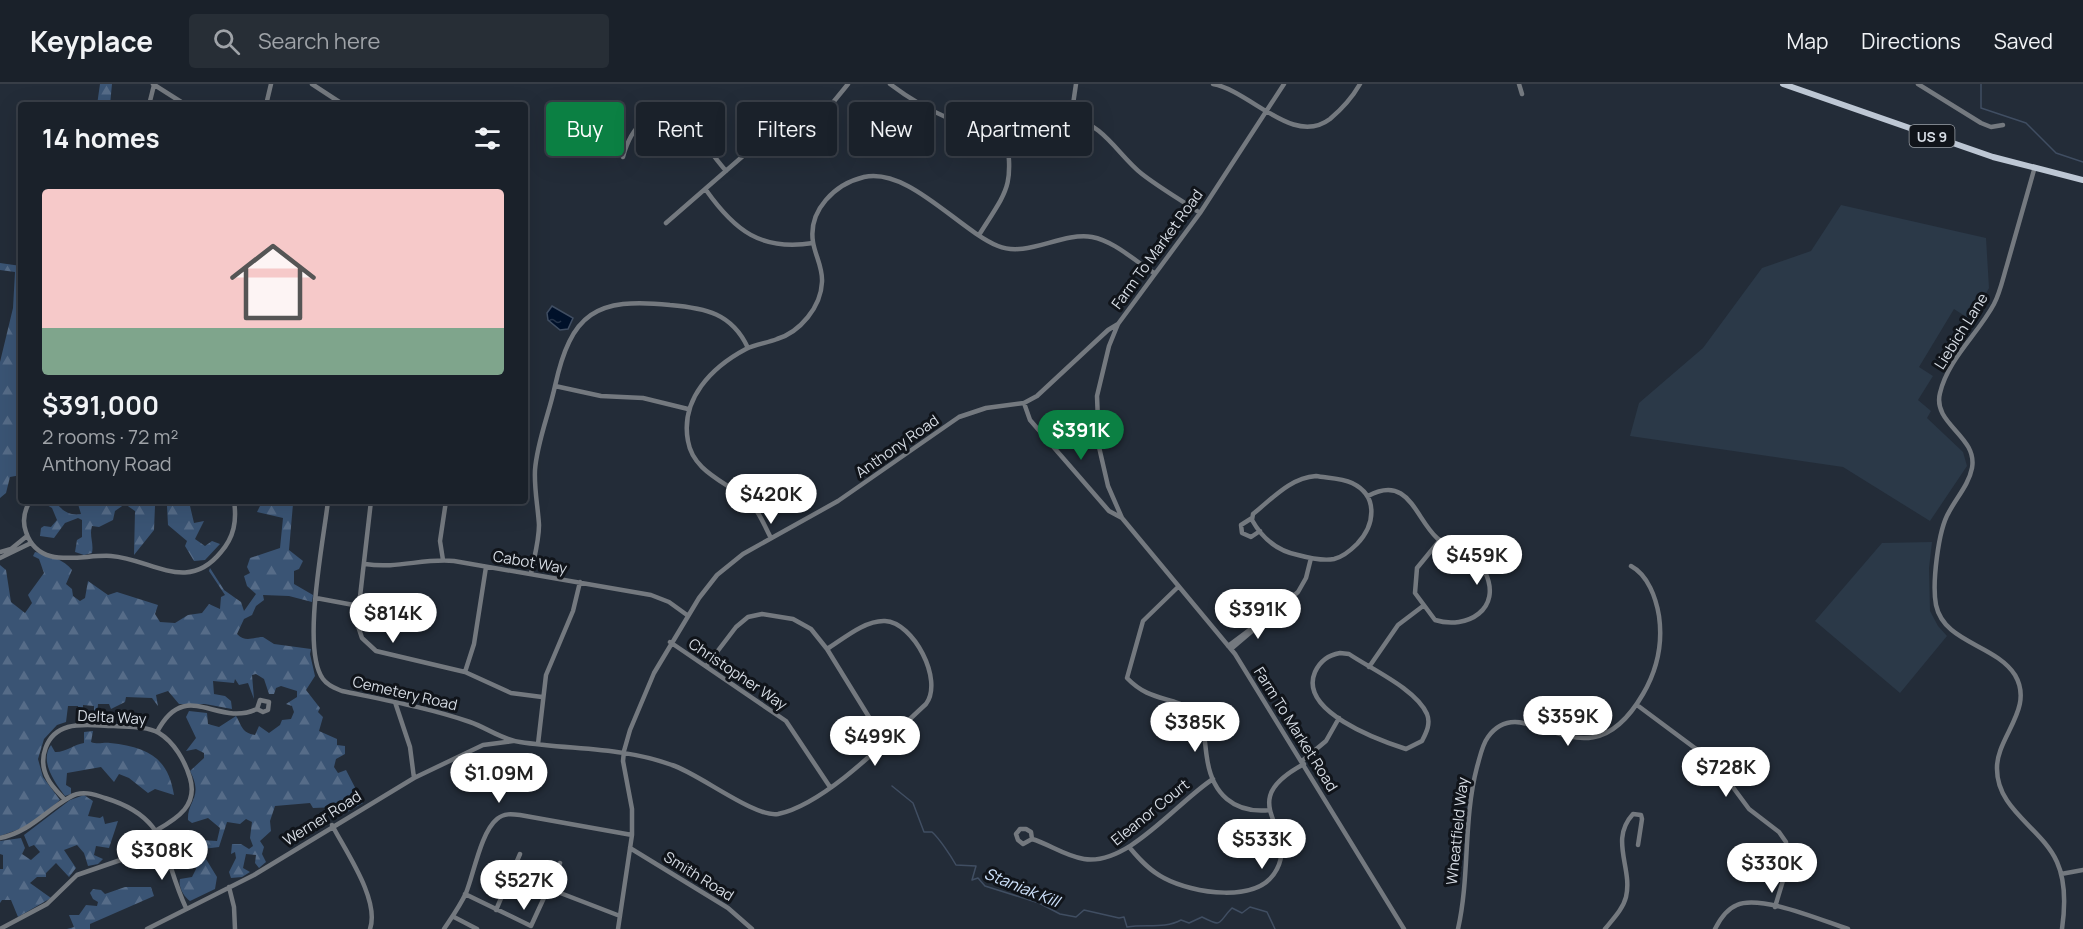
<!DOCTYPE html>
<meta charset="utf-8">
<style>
:root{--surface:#1a212a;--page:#272e36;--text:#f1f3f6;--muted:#9fa3a8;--line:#383e47;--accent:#0b8043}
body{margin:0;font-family:Manrope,sans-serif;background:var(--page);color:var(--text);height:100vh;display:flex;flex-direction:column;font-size:22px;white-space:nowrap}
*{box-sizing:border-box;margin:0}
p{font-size:20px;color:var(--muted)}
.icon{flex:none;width:33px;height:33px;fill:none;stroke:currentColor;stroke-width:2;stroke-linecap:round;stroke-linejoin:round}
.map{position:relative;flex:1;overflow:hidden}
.side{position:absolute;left:18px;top:18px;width:510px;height:402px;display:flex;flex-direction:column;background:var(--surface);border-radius:6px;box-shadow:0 6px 24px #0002,0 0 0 2px var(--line)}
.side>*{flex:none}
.hud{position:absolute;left:546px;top:18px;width:570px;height:54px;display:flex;gap:12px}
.price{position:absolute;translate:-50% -51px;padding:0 14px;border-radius:21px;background:#fff;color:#222;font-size:20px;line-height:39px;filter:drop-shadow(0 2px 3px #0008)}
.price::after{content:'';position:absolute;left:50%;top:36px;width:18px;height:14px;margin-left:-9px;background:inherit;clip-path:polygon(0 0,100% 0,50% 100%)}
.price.active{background:var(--accent);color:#fff}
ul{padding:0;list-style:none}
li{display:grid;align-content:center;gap:12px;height:318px;padding:0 24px}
li span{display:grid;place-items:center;height:186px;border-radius:6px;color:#555}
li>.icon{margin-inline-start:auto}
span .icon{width:108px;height:108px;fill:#fffc;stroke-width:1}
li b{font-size:26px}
h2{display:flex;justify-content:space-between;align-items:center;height:72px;padding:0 24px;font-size:26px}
.pill{padding:0 21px;border-radius:6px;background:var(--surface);box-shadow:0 6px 24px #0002,0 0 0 2px var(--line);font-size:21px;line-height:54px}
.pill.active{background:var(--accent);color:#fff}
header{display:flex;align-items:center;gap:36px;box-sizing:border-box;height:84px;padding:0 30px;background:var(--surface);border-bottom:2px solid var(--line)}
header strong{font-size:28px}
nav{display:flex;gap:33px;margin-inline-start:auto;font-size:21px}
.search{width:420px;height:54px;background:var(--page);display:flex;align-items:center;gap:15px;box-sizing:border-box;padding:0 21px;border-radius:6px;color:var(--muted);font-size:22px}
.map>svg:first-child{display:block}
.built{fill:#2b3948}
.forest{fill:url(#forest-firs)}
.water{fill:url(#water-ripples);stroke:#404e62;stroke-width:1.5}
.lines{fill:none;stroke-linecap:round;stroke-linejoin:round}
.stream{stroke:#404e62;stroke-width:1.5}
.minor{stroke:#74797f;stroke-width:4.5}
.major{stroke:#bdc7d4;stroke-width:6}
.labels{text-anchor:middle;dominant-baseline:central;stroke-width:6;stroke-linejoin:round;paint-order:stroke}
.shield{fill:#10141a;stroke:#9ba0a7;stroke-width:1.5}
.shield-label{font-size:14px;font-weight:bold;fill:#d6dce4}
.street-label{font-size:15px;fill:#d6dce4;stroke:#10141a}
.water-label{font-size:16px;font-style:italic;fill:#d0e4fe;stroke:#10141a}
</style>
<header>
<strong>Keyplace</strong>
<div class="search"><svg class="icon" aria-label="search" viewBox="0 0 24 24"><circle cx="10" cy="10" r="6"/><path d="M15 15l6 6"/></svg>Search here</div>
<nav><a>Map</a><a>Directions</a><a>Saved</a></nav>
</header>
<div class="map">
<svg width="2083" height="845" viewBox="0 0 2083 845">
<defs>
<pattern id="forest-firs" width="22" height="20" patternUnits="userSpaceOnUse" patternTransform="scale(1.5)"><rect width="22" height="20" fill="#3a5474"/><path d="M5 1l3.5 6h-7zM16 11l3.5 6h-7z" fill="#566c88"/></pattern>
<pattern id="water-ripples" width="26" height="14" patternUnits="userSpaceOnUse" patternTransform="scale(1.5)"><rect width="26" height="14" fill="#00112a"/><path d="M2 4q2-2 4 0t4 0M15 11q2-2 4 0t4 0" fill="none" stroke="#243349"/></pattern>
</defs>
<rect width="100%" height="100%" fill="#232c38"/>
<path class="built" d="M1841,121l145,33 3,50 -18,32 -17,-11 -35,58 14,9 -15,24 13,11 -4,7 36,34 4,14 -37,55 -87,-54 -213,-31 9,-33 64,-55 59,-80 49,-17z
M1932,458l-3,26 1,43 8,15 9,10 -47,57 -85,-72 67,-78z"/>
<path class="forest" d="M100,0h12l-2,21h-13z
M0,179l21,3v209l-11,2 -4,16 -6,5v-136l13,-54 2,-36 -15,-2z
M40,417h15c6,9 14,15 26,13l-3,-10 4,-3h116l-8,5 4,17 10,-2 -9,18 10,7 7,-5 8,3 -15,16 -11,1 -9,-15 2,-5 -19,-16 -1,-19h-12l-1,24 -20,25 1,-44 -10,-7 -10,7 -2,9 -14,7 -7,-1c-3,10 2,17 0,27l-8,2 -9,-3 2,-12 5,-3v-17l-4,-2 -13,5 -11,15 -14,-2 1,-8 3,-2 7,1 6,-7 -5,-12z
M280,417h21l-8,3 -4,46 14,11 -4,8 -5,2v13l19,11 -1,7 -23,-6 -26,-1 1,5 -8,6 -4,9 -8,4 -7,15c9,9 16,3 26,3l11,7 37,5 -1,5 5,22 -9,14 14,18 -2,4 5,5 -4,14 18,8v6l8,1v8l-9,5 -2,8 4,6 8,-3 17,33 -21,12 -4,-8 -25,1 -3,-5 -35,3 -5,15 1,10 -11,10 4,6 -2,7 4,8 -7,6 -4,-5 1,-8 -10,-1 -3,14 7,4 -8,5 -11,1 -2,-6 7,-14 -1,-6 -4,2 1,-10h9l8,5 4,-3 -3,-8 2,-16 -6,-3 -6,5 -13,-2 -8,25 -16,2 -1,8 4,2 11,18 -2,12 -25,12c-6,-4 -12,-14 -10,-22l12,-2 4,-8 -3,-21 7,-8 17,1 3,-13 -12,-10 -16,5 -4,-3c-1,-20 16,-22 2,-49l14,-13v-5l-8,-4 -10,2 10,-13 -10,-21 3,-6 18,2 1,11 11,3 17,-11c6,10 6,17 19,19l4,-9 10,7 11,-8 2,-5 9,-1 3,-7 -2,-6 -6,-2 11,-7v-6l-16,-5 -5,2 -2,6h-5l-5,-15 -8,-5 -4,1 2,24 -6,-16 -9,2 -4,-6 -1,4 -21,-2 1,13 11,2 6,5 1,8 -27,-5h-26l-11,-13 -12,4 2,11 -6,-8 -26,-1 -1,5 -14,7 -2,-5h-11l-1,11 6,2 -6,5h-3v-16l-11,-1v10h6v6l-9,1 -2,-16h-10l-2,16 -9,3 -13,14 -6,20 5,18 17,23 -29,25 -31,11v-271l6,5 5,32 14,11 7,-10 -4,-8 16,-22 -5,-14 -6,-3 2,-4c12,2 30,8 37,18l-6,14 6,5 1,7 7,5 5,-3 3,-17 20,14 9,-3 41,13 -3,9 5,8 15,1 13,-8 14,-2 7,-9 11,5 1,-12 4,-2 -16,-24 1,-3 14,22 17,12 3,9 12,-17 -9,-8 -3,-10 6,-3 -3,-6 3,-9 30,-10 3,-30 -26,-6 3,-6 20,-3z
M93,647l-2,11c7,3 12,0 19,1 37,4 58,14 64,52l-19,-6 -7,4 -19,-15 -10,-4 -5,8 -13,-15 -34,6 -1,12 5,3v6l-6,2c-10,-13 -26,-35 -14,-51l4,7c9,1 20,-8 29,-9v-11z
M84,711l9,6 -5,15 12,2 3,-2 2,8 13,-3 -9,27 -13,-2 -2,9 9,4 -5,5 -10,2 -4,-13 -7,-8 -13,5 12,18 -7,9 -13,-14 -10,10v4h-9l-7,6 21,15 -33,19 -7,-17h-9l-2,3v-34h3v-14l-3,-1v-13l21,-3 4,10 -3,6 9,6 9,-8 -6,-7 -5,2 -5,-12 46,-35z
M125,803h26l3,9 -64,28v5h-23l7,-2 -5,-12h10l7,-10 11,1 1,-4 -5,-3 -3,-6 3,-4 8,1 4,4z"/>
<path class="water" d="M552,222l21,12 -5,11 -8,1 -12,-10 -1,-7z"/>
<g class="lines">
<path class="stream" d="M1981,0v24l45,15 30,30 27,9
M892,702l21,17 11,29h8c7,6 19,24 24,33l20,1 -4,14 6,-2 7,8 54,17 21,11 16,3 8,-7 35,8 5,-1 3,10c19,-3 38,2 54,-7l8,3 13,-6c22,11 15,6 30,-9l10,5 8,-6 17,5 8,17"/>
<path class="minor" d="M153,0l33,21
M312,0l32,21
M890,0c29,22 80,51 118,45 20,-3 42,-14 63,-11 32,5 48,38 71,56 18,14 39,26 58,39
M1213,0c38,7 80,63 117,35 12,-10 22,-21 30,-35
M1284,0l-84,129 -82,111 -9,22 -12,50 2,51 9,39 14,32 113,136 169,275
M1519,0l3,10
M1918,0l63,39 10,4 12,-2
M149,21l5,-20
M266,21l5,-21
M1071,34l5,-34
M623,73c7,-27 28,-57 59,-35 17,12 30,33 44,49
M2034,86c-9,32 -18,64 -27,95 -4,13 -7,28 -13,39 -16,30 -46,55 -54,89 -8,31 38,43 32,75 -3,16 -15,29 -23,44 -11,18 -17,72 -13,93 8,38 59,39 79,70 20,34 -19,62 -18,94 0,41 45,59 60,93 9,20 8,46 5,67
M706,106c29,41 55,61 107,53
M666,139l108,-94 18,-10 34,-8 22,-27
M979,151c31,-49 34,-47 27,-106
M555,302l46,10 42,2 45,11
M1024,319l6,17 79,91 13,7
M1316,392c12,2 26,2 36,7 27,13 23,42 5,61 -6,6 -14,13 -23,15 -11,2 -25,-1 -36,-4 -20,-4 -36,-17 -46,-35l1,-6c20,-16 37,-36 63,-38z
M1368,412c41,-22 47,22 69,42 13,12 39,18 48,34 18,37 -18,58 -50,48l-20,-27 2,-25 23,-28
M30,417c-6,10 -8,20 -4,31 13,39 56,22 85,24 41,3 76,38 110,-4 13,-15 16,-31 13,-51
M328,417c-4,37 -27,149 -5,178 5,7 12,9 19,12 43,9 87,17 128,31 17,6 33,18 50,20 52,8 103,5 152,23 26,8 83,53 106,49 48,-10 112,-77 148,-110 18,-24 -13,-82 -41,-83 -20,-1 -42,18 -58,28
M371,417l-14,122 5,15 14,13 89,21 46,21 31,4
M1252,434l-11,7 1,8 9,4 9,-6
M771,454c-7,-13 -12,-28 -24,-38 -20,-18 -54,-28 -59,-59 -8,-42 24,-74 58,-92 10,-5 21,-6 31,-10 23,-7 44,-32 45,-57 1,-14 -7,-27 -9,-40 -5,-32 22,-58 51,-65 44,-10 95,53 134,69 29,12 63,-14 94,-9 22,4 43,24 62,36
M0,468l11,-3 16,-13
M0,474l31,-15
M443,476l-3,-19 6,-40
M365,480c33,5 58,-6 89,-3l197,34 18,7 18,13
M531,490c3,-16 8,-33 8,-49 -1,-18 -5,-36 -4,-55 2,-28 14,-56 20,-84 16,-73 41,-89 115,-81 35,3 62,8 78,43
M1178,503l-35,34 -16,57c24,25 45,17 65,33 14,11 12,31 15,47 5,36 27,56 63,52
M316,514l43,8
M670,558l116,79 44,66
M1228,562l40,-30
M1231,565l67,-57 8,-14 5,-20
M1340,569l9,1c22,15 67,35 78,60 4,10 -1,19 -5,27l-16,8c-28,-9 -108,-38 -91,-77 5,-11 13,-17 25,-19z
M707,581l29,-38 12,-10 14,-3 31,5 18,10 16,20 58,94
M1369,583l29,-42 25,-19
M465,588l9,-28 12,-77
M395,618l15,45 4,31
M1637,621l78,58 34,46 30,23 7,10 2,22 -13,43
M157,648c29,-55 59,-4 100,-23l6,3 5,-2 1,-8 -9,-2 -3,9
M538,660l8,-69 27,-64 7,-29
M1302,677l24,-20 13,-23
M65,716c-6,-7 -13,-13 -17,-21 -11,-20 -2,-46 20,-52 14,-4 31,-1 46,-1 14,1 32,0 45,7 15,9 26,28 31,45 8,27 -12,40 -33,52
M332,741c14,27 48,75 38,104
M0,754c30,-6 45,-27 70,-41 11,-7 24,-3 35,1 66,20 56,57 81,110
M1032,755l-9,5 -5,-4 -2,-6 4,-5h6l5,3 1,7c17,5 33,17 52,20 44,7 92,-56 129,-80
M630,764l98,60 24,21
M1130,764c10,12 20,23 34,30 28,15 95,27 113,-9 22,-43 -46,-66 27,-105
M2061,790l22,-4
M229,803l5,20 1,22
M550,805l70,27
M465,810l66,32 29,-63
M496,826l24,-56
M454,833l23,12
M0,845l47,-25 30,-29 87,-30
M147,845l107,-54 160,-97 69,-33 30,-4
M444,845c8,-12 16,-23 22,-36 8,-20 15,-61 31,-74 7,-6 15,-5 23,-4l112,20
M618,845l14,-94v-26l-9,-48 1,-10 6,-21 24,-57 45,-75 18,-23 26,-21 95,-53 121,-84 27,-9 38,-5 13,-7 71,-66 10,-6
M1458,845c12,-53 5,-109 19,-162 3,-10 5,-22 11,-30 38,-52 97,57 155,-43 14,-24 20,-50 16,-78 -3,-18 -11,-41 -28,-50
M1605,845c8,-10 18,-20 21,-32 7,-29 -17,-57 7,-83l8,1 1,4 -4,26
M1715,845c5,-10 12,-20 22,-24 23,-11 86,16 111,24"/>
<path class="major" d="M1783,0l210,73 90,23"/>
</g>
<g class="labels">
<rect class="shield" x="1909.5" y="41" width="45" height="22" rx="4.5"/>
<g class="shield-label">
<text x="1932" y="52">US 9</text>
</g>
<g class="street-label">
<text transform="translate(1157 165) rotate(-54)">Farm To Market Road</text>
<text transform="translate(1961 247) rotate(-58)">Liebich Lane</text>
<text transform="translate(897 362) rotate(-35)">Anthony Road</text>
<text transform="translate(530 478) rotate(10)">Cabot Way</text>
<text transform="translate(738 590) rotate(34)">Christopher Way</text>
<text transform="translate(405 609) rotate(13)">Cemetery Road</text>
<text transform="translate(112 633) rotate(3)">Delta Way</text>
<text transform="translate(1296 645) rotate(58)">Farm To Market Road</text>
<text transform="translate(1150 728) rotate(-39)">Eleanor Court</text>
<text transform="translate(322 734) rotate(-32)">Werner Road</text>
<text transform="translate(1457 747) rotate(-84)">Wheatfield Way</text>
<text transform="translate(699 792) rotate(32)">Smith Road</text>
</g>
<g class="water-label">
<text transform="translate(1022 803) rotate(22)">Staniak Kill</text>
</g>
</g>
</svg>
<b class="price active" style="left:1081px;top:377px">$391K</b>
<b class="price" style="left:771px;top:441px">$420K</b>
<b class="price" style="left:1477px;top:502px">$459K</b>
<b class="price" style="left:1258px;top:556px">$391K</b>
<b class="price" style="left:393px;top:560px">$814K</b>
<b class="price" style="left:1568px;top:663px">$359K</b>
<b class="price" style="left:1195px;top:669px">$385K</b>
<b class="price" style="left:875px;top:683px">$499K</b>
<b class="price" style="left:1726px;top:714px">$728K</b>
<b class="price" style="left:499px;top:720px">$1.09M</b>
<b class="price" style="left:1262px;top:786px">$533K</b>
<b class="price" style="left:162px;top:797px">$308K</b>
<b class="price" style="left:1772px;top:810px">$330K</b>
<b class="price" style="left:524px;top:827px">$527K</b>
<div class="hud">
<a class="pill active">Buy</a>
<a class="pill">Rent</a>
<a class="pill">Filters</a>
<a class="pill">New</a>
<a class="pill">Apartment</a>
</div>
<section class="side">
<h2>14 homes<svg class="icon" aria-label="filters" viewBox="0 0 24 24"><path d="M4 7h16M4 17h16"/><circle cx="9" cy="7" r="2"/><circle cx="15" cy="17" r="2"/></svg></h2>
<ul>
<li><span style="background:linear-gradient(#f6c9c9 75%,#7fa58c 0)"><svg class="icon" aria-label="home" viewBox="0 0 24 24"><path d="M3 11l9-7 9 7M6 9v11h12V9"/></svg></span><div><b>$391,000</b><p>2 rooms · 72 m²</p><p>Anthony Road</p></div></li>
</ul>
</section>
</div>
